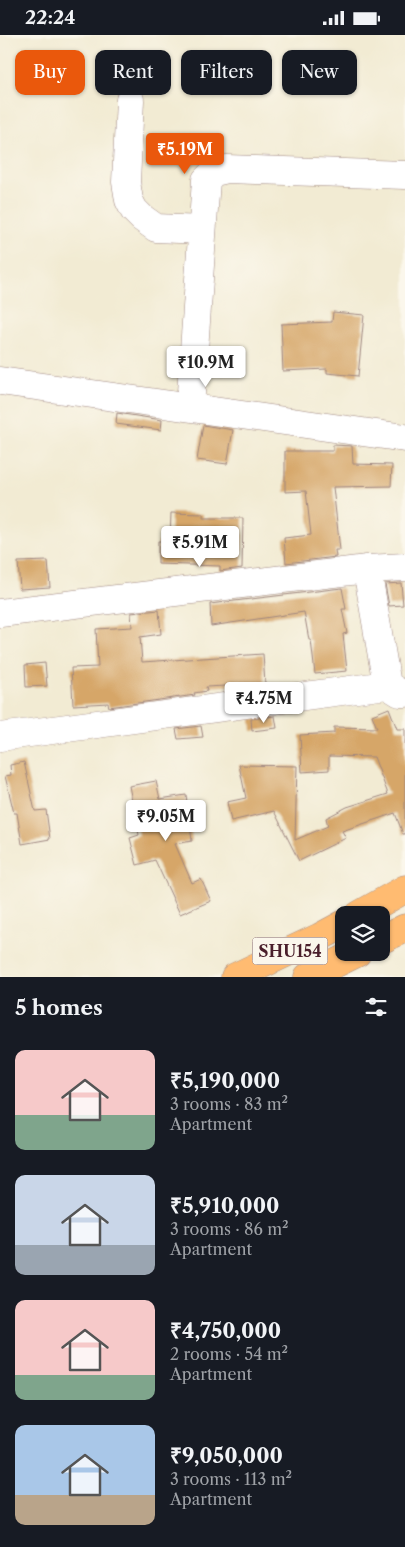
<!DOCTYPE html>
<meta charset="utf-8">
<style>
:root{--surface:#171b24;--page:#242831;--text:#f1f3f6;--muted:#9ea1a6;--accent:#ea580c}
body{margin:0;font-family:"Libre Caslon Text",serif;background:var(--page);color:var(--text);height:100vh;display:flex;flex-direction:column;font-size:19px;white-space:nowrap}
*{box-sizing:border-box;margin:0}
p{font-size:16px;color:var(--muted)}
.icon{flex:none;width:28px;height:28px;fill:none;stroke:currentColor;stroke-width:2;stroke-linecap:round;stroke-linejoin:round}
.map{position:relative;height:942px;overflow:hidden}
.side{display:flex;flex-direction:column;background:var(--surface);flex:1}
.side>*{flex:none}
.banner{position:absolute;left:15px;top:15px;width:375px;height:45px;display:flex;gap:10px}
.buttons{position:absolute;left:335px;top:871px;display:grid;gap:10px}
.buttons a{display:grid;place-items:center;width:55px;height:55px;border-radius:10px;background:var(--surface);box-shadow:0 1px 4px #0004;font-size:25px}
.price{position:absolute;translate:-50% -42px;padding:0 11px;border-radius:5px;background:#fff;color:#222;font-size:16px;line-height:32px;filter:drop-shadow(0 1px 2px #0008)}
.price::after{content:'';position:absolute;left:50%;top:30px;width:15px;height:11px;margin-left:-8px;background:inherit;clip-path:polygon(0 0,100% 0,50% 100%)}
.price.selected{background:var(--accent);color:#fff}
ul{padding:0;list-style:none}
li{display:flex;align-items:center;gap:15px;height:125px;padding:0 15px}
li span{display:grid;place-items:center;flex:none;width:140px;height:100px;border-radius:10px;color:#555}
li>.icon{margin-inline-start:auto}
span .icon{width:60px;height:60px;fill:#fffc;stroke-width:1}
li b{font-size:21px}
h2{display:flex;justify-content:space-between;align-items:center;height:60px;padding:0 15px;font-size:21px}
.pill{padding:0 18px;border-radius:10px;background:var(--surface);box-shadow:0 1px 4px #0004;font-size:18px;line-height:45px}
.pill.selected{background:var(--accent);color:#fff}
.status{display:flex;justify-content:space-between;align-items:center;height:35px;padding:0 25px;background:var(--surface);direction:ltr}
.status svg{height:14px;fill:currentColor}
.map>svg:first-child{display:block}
.building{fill:#d6a668}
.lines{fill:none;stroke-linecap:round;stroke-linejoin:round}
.street-casing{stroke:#9e857f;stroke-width:29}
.highway-casing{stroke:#9e857f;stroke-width:29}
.street{stroke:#fff;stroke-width:28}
.highway{stroke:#ffbb71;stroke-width:28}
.labels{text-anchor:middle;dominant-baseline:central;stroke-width:4;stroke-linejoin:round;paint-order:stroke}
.shield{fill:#fbf7ec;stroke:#7f6065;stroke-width:1}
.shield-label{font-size:16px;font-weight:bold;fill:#4a1f2b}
</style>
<div class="status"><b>22:24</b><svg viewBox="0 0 49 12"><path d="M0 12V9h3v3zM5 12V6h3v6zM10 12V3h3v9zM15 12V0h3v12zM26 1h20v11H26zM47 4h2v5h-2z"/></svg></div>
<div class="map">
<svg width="405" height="942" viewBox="0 0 405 942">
<rect width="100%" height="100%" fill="#fbf7ec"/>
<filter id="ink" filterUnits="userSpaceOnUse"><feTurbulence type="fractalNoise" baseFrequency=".02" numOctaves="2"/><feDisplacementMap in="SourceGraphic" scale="10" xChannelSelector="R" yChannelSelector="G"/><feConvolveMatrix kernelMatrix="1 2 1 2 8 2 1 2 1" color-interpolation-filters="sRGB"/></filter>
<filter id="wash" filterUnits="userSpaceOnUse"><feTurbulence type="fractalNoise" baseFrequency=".0096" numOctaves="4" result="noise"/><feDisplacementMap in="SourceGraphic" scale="20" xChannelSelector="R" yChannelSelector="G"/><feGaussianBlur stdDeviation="1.12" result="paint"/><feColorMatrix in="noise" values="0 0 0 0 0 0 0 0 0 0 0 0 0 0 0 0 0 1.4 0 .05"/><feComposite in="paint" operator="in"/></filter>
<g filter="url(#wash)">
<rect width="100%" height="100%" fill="#f2ebd3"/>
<g id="blocks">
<path class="building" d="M333,277l31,3 -6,61 -31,-3v-4l-44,2 -2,-47 51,-2z
M117,378l45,7 -1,10 -45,-6z
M203,390l30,5 -6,34 -30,-4z
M333,410l19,1 1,18 39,1 -1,21 -58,1 7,63h-5l1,7 -50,6 -2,-25 27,-3 -5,-44 -21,1v-41h48z
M171,478l32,1v4h40l-1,50 -22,3v-5l-62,-2v-23h12z
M48,526l2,26 -30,2 -2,-27z
M401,548l2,22 -14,1 -4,-22z
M342,553l4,21h-4l5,24 -4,1 4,37 -32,3 -4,-34h-2l-5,-28 -93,14 -1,-22z
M159,575l2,24 -21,3 2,25 121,-8 2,30 -59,3 1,4 -13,2 1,2 -86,12 -1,-4 -35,2 -2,-37 27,-1 -2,-38 36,-2 -1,-14z
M45,628l2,23 -21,1 -1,-22z
M389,673l8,21h8v105h-2l-8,-21 -53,18 4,7 -47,23 -25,-50 -43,10 -4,-19 19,-4 -7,-33 58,1 -2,74 33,-14 -2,-8 21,-11 41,-13 -14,-37 -45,-1v14l-27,2 -2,-37 34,-2v-6l43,1 -5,-13z
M275,681l2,12 -25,3 -1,-12z
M201,691l2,11 -25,2 -2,-10z
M24,727l11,49 11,-1 4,29 -28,5 -5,-31h-3l-9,-37 6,-1 -1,-10z
M156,746l4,18 26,-4 6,46 -17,3 17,39 9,-4 10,22 -31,13 -25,-54 -18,5 -7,-27 9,-3 -10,-49z"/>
</g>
</g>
<g filter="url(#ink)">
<use href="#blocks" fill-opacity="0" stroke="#9e857f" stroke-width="1"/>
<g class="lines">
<defs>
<path id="street" d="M130,65l-4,82 3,18 5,10 8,8 14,10 46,2
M0,346l405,57
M190,372l16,-227 8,-8 13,-3 178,6
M367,534l20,116
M0,578l367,-44 38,-2
M0,702l387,-52 13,8h5"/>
<path id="highway" d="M359,880l46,-26
M381,905l24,-12
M235,942l85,-40 24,-13
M308,942l49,-24"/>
</defs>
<use href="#street" class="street-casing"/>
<use href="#highway" class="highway-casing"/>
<use href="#street" class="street"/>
<use href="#highway" class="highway"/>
</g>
</g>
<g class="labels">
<rect class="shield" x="252.5" y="902.5" width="75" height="27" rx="4"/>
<g class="shield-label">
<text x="290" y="916">SHU154</text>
</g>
</g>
</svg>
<div class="buttons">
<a><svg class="icon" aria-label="layers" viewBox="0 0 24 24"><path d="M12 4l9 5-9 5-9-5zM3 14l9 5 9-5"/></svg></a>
</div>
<b class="price selected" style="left:185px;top:140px">₹5.19M</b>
<b class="price" style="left:206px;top:353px">₹10.9M</b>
<b class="price" style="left:200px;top:533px">₹5.91M</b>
<b class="price" style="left:264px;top:689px">₹4.75M</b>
<b class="price" style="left:166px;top:807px">₹9.05M</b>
<div class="banner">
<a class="pill selected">Buy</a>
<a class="pill">Rent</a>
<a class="pill">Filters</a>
<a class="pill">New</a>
</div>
</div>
<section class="side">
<h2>5 homes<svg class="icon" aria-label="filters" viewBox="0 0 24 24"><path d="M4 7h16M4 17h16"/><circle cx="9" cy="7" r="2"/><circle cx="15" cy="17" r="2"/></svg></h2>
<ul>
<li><span style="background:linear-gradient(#f6c9c9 65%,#7fa58c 0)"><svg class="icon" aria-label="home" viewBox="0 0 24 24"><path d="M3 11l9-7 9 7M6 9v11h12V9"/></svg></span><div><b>₹5,190,000</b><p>3 rooms · 83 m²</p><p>Apartment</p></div></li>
<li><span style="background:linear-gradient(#c9d6e8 70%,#9aa5b1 0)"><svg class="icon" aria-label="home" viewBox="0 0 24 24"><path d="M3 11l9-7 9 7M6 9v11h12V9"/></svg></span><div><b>₹5,910,000</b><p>3 rooms · 86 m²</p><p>Apartment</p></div></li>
<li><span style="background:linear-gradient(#f6c9c9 75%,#7fa58c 0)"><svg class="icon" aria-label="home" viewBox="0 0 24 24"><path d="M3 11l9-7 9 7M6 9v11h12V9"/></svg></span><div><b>₹4,750,000</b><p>2 rooms · 54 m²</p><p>Apartment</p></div></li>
<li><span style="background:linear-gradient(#a9c7e8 70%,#b9a48a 0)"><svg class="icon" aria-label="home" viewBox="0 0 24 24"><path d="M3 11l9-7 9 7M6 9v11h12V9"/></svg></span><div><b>₹9,050,000</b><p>3 rooms · 113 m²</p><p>Apartment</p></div></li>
</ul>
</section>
